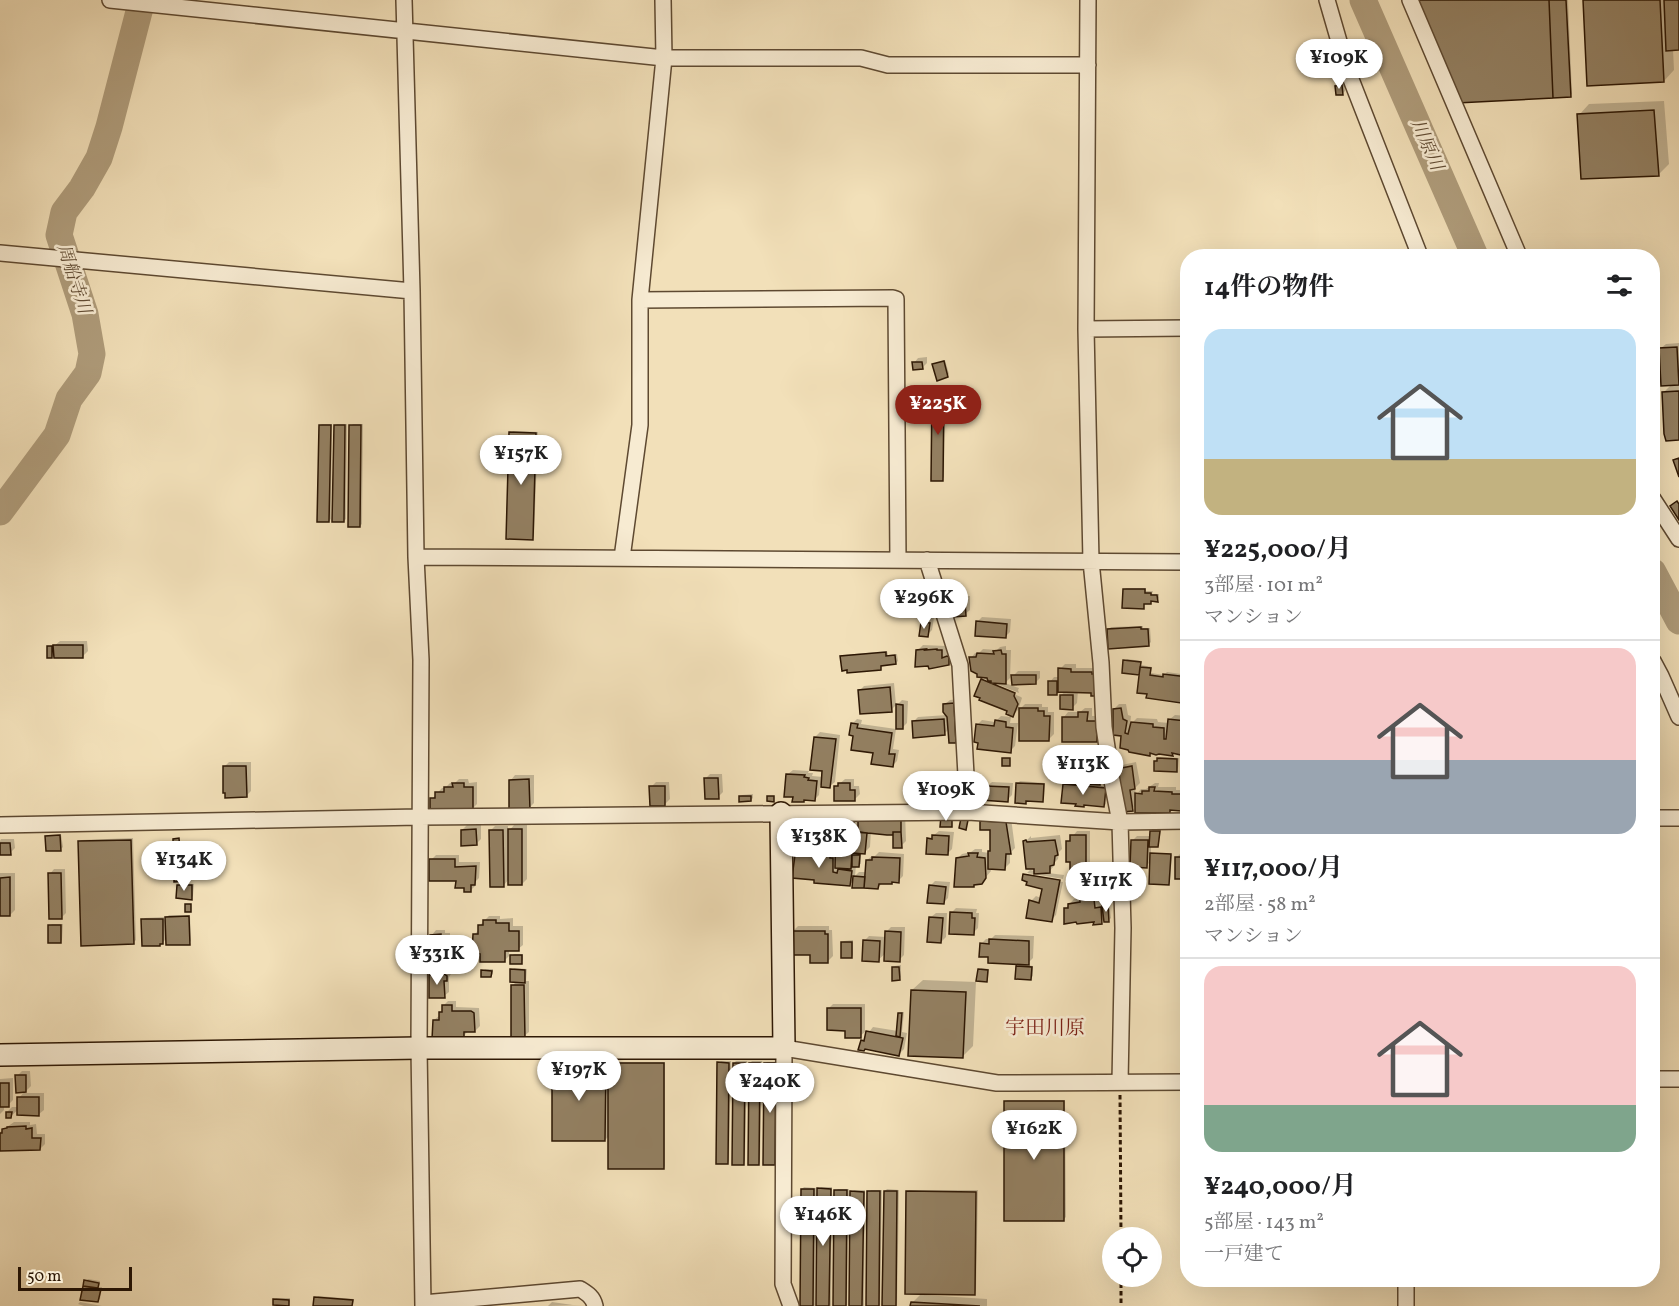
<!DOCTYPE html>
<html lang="ja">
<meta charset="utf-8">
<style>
:root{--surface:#fff;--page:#f6f6f6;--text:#202124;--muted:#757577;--line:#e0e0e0;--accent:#8f2418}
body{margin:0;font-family:Vollkorn,"Noto Serif JP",serif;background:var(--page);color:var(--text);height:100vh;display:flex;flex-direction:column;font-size:22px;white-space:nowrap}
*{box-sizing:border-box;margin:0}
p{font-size:20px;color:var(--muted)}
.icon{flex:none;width:33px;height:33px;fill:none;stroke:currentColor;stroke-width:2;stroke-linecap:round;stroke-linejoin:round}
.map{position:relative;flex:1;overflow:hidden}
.sheet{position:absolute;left:1180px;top:249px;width:480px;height:1038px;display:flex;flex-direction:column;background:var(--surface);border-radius:24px;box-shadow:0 6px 24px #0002}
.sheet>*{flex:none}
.buttons{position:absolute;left:1102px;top:1227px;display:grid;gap:12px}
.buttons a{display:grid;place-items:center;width:60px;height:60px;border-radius:50%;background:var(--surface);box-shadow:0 6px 24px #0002;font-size:30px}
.scale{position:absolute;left:18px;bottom:15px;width:114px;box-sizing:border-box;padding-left:6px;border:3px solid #2d1704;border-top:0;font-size:16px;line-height:21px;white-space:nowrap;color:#2d1704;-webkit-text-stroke:4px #f7ebd2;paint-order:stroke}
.price{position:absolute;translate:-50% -51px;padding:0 14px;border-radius:21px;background:#fff;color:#222;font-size:20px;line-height:39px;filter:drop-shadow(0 2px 3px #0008)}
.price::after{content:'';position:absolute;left:50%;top:36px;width:18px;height:14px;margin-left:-9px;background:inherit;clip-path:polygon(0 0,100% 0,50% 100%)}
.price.active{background:var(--accent);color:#fff}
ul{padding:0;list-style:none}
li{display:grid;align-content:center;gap:12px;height:318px;padding:0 24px}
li+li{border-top:2px solid var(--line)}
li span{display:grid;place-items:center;height:186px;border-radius:18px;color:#555}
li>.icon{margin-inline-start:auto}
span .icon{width:108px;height:108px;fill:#fffc;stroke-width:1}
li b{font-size:26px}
h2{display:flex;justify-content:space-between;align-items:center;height:72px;padding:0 24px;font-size:26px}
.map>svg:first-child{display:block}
.shadow{fill:#0003}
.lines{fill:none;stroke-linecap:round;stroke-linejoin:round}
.river{stroke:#af9c7b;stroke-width:27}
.building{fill:#938062;stroke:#2d1704;stroke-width:1.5}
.street-casing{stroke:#5e4931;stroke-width:18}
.secondary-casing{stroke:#2d1704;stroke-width:24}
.path{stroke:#2d1704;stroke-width:3;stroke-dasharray:4.5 3;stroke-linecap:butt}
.street{stroke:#f7ebd2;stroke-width:15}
.secondary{stroke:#f7ebd2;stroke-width:21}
.labels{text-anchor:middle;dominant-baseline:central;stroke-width:5;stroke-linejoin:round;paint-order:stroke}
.water-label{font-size:18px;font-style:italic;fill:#614c34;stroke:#f7ebd2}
.quarter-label{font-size:20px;fill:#7a1f14;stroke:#f7ebd2}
</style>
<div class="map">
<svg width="1679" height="1306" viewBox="0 0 1679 1306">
<rect width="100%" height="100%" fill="#f2e0b9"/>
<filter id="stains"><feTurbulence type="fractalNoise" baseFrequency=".00333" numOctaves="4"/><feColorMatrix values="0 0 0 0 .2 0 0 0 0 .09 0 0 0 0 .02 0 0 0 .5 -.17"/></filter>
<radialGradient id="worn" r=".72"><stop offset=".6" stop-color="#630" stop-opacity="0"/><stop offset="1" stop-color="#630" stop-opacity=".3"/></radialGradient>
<path class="shadow" d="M1419,0h149l4,94 -2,2z
M1584,0h95v49h-6l1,21 -10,11z
M1339,84h5l1,7 -2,2 -6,-7z
M1664,101l5,63 -11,11 -79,-60 10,-11z
M1679,343v40l-1,1h1v55l-15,-47 8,-8 -11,-36 5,-4z
M927,357v6l-5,5 -8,-5 4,-5z
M945,360l4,14 -2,2 -13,-12z
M935,391h10l-1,86 -2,2 -9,-86z
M1653,391h7v11l-2,2h-5z
M322,424h10l-1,95 -2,2 -9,-95z
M337,424h10l-1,95 -2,2 -9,-95z
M353,424h10l-1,100 -2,2 -9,-100z
M513,431l25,1 -4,104 -2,2 -21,-105z
M1126,588h20v3h7l-1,3h7v4l-2,2h-4l-3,3h-5l-2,4 -19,-17z
M970,596v14l-5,4 -13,-12 5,-5z
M927,617l7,1 -2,12 -5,5 -5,-13z
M982,617l29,2 -1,13 -5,5 -28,-15z
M1143,626v2h7l1,14 -2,2 -40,-15 2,-2z
M60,641h27l1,10 -5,5 -28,-3 -3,4 -4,-10 5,-2v2z
M923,645l23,1 1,8 6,-2v6l-5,6 -19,1 -11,-15z
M1006,646v4h5l-1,28 -5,5 14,5 -1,2 1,3 -35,-14 2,-3 -15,-18 4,-5h4l4,-4 14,1 3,-3z
M887,651l1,4 9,-1 1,7 -2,2 -14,1 -2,4 -38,-11 2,-2z
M1127,659l15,2 -1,4 11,2 -1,6 13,2 3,-3 21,3v27l-40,-9 -7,-19 -18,-3 2,-10z
M1065,664h11v4h20l-4,24 -14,-1 -1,12 -5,5 -11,-13 5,-4h-6l-3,3 -7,-12 4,-5h5l1,-8z
M1018,671h22v7l-5,5 -22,-7z
M982,682l39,15 1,1 -4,12 -5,5z
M894,683l2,22 -5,5 -32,-19 5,-5z
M959,699l1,37 -5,5 -6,-12 -5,5 -31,-12 5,-5 29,-2 -2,-11 5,-4z
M902,700l6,1 -1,22 -5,5 -5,-23z
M1025,704h17v3h6v5h6v22l-5,5 -29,-30z
M1119,704h7l2,11 3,1 -1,9 7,-7 20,1 1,3 11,1 1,-4 5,-4 13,1v17l-2,16 -5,4 -6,-1 -2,2 -22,-2 -2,2 -26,-20 -9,-25z
M1085,708h7v8h9v20l-5,5 -32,-24 4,-5h12z
M1001,716l10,1 -1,6h8l-3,23 -5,5 -33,-26 5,-5 13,2z
M857,719l5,1 -1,4 35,5 -3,20 6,1 -2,11 -5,5 -37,-32 -3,-10z
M820,732l20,3 -5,47 -5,4 -10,-1 -1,10 -5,5 -26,-26 5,-4 16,1 -1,2h5l-1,3 11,1 -8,-40z
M1072,750l31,2 -1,11 -5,5 8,1 -1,9 -7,7 11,2 -2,17 -2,2 -39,-22 2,-2 1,-10 6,-6 -7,-11z
M1160,757l19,1 -1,10 -2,2 -20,-8z
M229,762h22v29l-5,5 -22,-29z
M1136,762l4,21 -5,5 1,7 5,-6h5l9,-6h4l-1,4h18v3h9v15l-5,4h-8l-3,3 -33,-7 -4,4 -15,-40 5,-4z
M710,774h12l1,18 -5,5 -13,-18z
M515,775h19v28l-5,5 -18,-28z
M459,779h9l1,4 8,-1v22l-5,5 -40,-10 10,-11h3l5,-5h5z
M845,779h9v7h5l1,8 -5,5 -19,-12z
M1020,781l25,2 -1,16 -2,2 -14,-1 -2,2 -8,-19z
M656,782h13l1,17 -5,5 -14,-17z
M992,782l21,1 -1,12 -5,5 -24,-10z
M753,794v4l-2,2 -11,-3 2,-2z
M905,812l1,29 -5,5 -7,-13 -23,-2 -1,16 -5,5h-4v12l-5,1 -1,11 4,-4h8v-12l5,-4h3l4,-4 25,2 -1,22 -5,5 -15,1 -5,6 -24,-8 -4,5 -55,-33 5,-6h-5l2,-28 13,1 -4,5h-3v4h6l-1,14 -6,6 34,2v-22h-13v-4l-7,-2z
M987,817l24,1 4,30 -5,5v10l-5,5h-15l1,3 -10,12 -24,-24 5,-5 9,-2 4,-3h7v3l8,1 2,-4v-21l-10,-6z
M467,825h14v14l-5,5 -14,-14z
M514,825h13v54l-5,5 -13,-5 -5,6 -14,-54 5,-5h13v6z
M1153,830h8l-2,13 -2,2h-6v9l21,1 -2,26 -2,2 -17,-22 -5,5 -14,-25 5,-5h14v-4z
M939,831l15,1 -2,17 -5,5 -18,-15z
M1077,831h13v41l-5,5 -17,-35z
M61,834l2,13 -2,2 -14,-12 2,-2z
M1060,835l2,14 -3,3 -1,7 -4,4v3l-6,7 16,2 -1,4 -36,-6 3,-3 5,1 -10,-29 6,-6v2z
M133,838l3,102 -2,2 -55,-100 2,-2z
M1,839h13l1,9 -5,5h-10v-12z
M1181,853h7v24l-12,-19z
M177,855h13v23l-2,2 -13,-23z
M436,855h23v7h21l-1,16 -4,4v4l-5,5 -39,-31z
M54,869h11l1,44 -5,5 -11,-44z
M0,873h15v37l-5,5h-10z
M1029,877l34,5 -7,33 -5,5 -20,-19 5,-5 5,2 2,-10z
M935,881l15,1 -2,16 -5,5 -13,-17z
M181,883l13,1 -1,12 -2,2 -12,-13z
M1099,895l1,8h9l2,15 -2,2 -4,-2 -4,4 -36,-13 9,-10 10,-1 2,-2z
M956,908l21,1 -1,4h3l-1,15 -5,5 -22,-20z
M936,913h11l-1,24 -5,5 -10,-25z
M169,915h21l1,26 -2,2 -22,-11h-2v8l-2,2 -20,-22 2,-2 19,-1v3z
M489,916h11v3l13,-1v8h10v19l-5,4 -9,1v6l-5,5 -22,-8h-6l-5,6 -38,2 -1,-26 4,-5h9v3h5v9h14v3h10l1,-11 4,-5v-3z
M52,924h11l-1,16 -2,2 -10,-16z
M798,926h31v4h3l1,26 -5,5 -17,-8 -18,-22z
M891,927h14l-1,28 -5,5 -13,-7 -8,7 -14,-19 5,-5 17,1v-5z
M995,935l39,1 -1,22 -7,7 7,1v10l-2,2 -14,-11 4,-4 -31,-7 -9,-12 5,-5h5z
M853,940v15l-2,2 -9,-14 2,-2z
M514,954h9v6l-2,2 -9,-6z
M901,965v12l-2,2 -6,-11 2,-2z
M514,968l13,1 -1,12h3v51l-5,4 -12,-50 5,-5 -5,-11z
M981,968l8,1 -1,9 -2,2 -7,-10z
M485,969h8v5l-2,2 -8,-5z
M435,970l16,1v3l-2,3v15l-5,4 -14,-21z
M923,980l53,2 -3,64 -11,11 -50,-67z
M448,1001h8v6l23,1 1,18 -5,5h-7l-5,6 -29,-17 5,-4 4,-6 1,-5z
M833,1004h32v28l-5,4 -13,-7 -19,-20z
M901,1012h3l-2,20 5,1 -3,16 -5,5 -37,-13 11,-14 25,4 1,-17z
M556,1061h51v5l5,-4h53v104l-2,2 -53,-33 -5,5 -51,-77z
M721,1061h10l-2,100 -2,2 -8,-100z
M736,1061h11l-2,100 -2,2 -9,-100z
M752,1061h10l-2,101 -2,2 -8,-101z
M767,1062h11l-2,99 -2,2 -9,-99z
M22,1071h8l1,15 -7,7h20v17l-5,4 -20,-5 -8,7 -4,-4 5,-5h7v-9l6,-7 -8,-15z
M13,1078v22l-5,5h-4v5l-4,4v-35z
M1007,1100h58l1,117 -2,2 -59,-117z
M14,1122h16v3l6,-1 1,10h8v10l-5,5 -40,1v-18z
M804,1187l12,1 -1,118h-14l1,-117z
M821,1187h11l-1,119h-13l1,-117z
M838,1189h11l-2,117h-13l2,-115z
M887,1189l12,1 -2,116h-14l2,-115z
M854,1190h11l-1,116h-13l1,-114z
M871,1190h11l-2,116h-12l1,-114z
M909,1190h69l-2,101 -2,2h-49v2l62,4v7h-75v-3l10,-10 -15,-101z
M88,1279l12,2 -1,6h3l-2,12 -2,2 -16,-3 4,-17z
M318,1296l36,3 -1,7h-38l1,-8z
M276,1298h14v4l-2,2 -14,-4z
M80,1302l22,4h-18l-6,-2z
M552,1302l21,3h12l-37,1z"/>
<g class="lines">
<path class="river" d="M1363,0l112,256
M0,512l57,-77 12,-36 19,-26 4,-19 -7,-40 -26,-79 5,-23 18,-24 17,-30 10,-31 33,-127
M1653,572l26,49"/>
</g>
<path class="building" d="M1417,0h132l4,98 -96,5z
M1549,0h17l5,97 -18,1z
M1583,0h77l4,82 -77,4z
M1664,0h15v50l-13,1z
M1342,85l1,10h-7l-1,-9z
M1654,110l5,66 -78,3 -4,-65z
M1677,347l2,38 -18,1 -2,-38z
M944,361l4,16 -11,4 -5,-17z
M912,362h10l1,7 -10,1z
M1679,391v49l-13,1 -2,-7 -2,-42z
M932,392h12l-1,89h-12z
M1653,392l6,1v13h-6z
M319,425h12l-2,97h-12z
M334,425h11l-1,97h-12z
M349,425h12l-1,102h-12z
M509,432l27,1 -3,107 -27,-1z
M1182,452h6v105h-5z
M1679,458v19l-6,-17z
M1677,501l2,3v16l-9,-14z
M1123,589h22v4h6v2h6l1,7 -7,-1v3h-7v5l-22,-1z
M951,601h14l1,15 -14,1z
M976,621l31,3 -1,14 -31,-2z
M921,622l9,1 -2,14 -9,-1z
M1141,627v2h7l1,17 -41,3 -1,-20z
M53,645h30v13h-29z
M47,646h5v12h-5z
M926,649l-1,1 12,-1v1h5v8l5,-2 2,1v8l-20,4 -1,-3 -13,1 1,-17z
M1001,650l1,4h4v30l-15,-1v-2h-3l-1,-3 -10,-1v-3l-6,-3 -2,-14h7l1,-4 17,1 -1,-3z
M886,652v4l9,-1 1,9 -15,2v4l-34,3v-3l-5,1 -2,-15z
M1123,660l18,2 -2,13 -17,-2z
M1140,667l11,1 -1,7 13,2v-3l25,3v27l-42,-6 1,-4 -10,-1z
M1058,668l13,1v3h21v2h6v22h-7v-3l-33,-1z
M1011,675h25v9l-24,1z
M981,679l34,14 -1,3 4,8 -5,13 -7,-3 1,-3 -28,-11 1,-2 -6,-2z
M1048,681h9v14h-9z
M890,687l2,25 -32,2 -2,-24z
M1060,695h13v15l-13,-1z
M954,703l2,40h-7l-2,-26 -4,-5v-8z
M896,704l7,1v24h-7z
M1019,708h19v3h6v5h6l-1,25h-30z
M1121,708l2,11 4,2 -2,12 3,1 3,-12 22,2v3l11,1v11h2l2,-20 18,2v16h-2l-3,18 -9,-2 1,3 -14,-2 -3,1 -6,-2v3l-21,-4 -1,-2 -8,-2 1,-12 -8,-1v-26z
M1078,712h10l-1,9h10v21h-35v-25h16z
M944,719l1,16 -32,3 -1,-17z
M995,720l11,2v5l7,1 -2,25 -34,-4 1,-6 -4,-1 2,-18 18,2z
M851,723l7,1 -1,4 35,5 -3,21h6l-2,13 -22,-3 2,-11 -22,-3 2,-14 -4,-1z
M814,737l22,2 -6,49 -9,-1 1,-16 -12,-1z
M1065,754l34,3 -1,12 -34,-3z
M1002,758h8v8h-8z
M1157,758l20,1v13l-23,-1v-10h3z
M223,766h23l1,31 -22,1v-5h-2z
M1132,766l3,23 -5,1 3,21 -10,1 -7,-43z
M1067,771l33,2v12l-34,-2z
M786,774l19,1 -1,2 5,1 -1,2 9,1 -2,20 -11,-1v2h-12l1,-5h-9z
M704,778h14l1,21h-14z
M529,779l1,31h-21v-30z
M452,783h12v4h9v23h-43v-12h5v-6h9v-5h9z
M838,783h12v7h5v11h-21v-15h4z
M1016,783l28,1 -1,18 -17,-1v3l-11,-1z
M1063,784l43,4 -2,19 -20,-2v2l-9,-1 1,-2 -15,-1z
M649,786h16v20h-15z
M985,786l24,1 -1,15 -27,-2 1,-11h3z
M1149,787h6l-1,4 18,1v2h9v17l-11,-1v3h-35v-20l7,1v-3h7z
M739,796h12v5l-12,1z
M767,796h7v6l-7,-1z
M901,816v16h-8v3h-6l-29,-3v-15z
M941,816l11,1v10h-12z
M795,817l12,1 -1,8h-6l-2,9 -4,-1z
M815,817l20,1 -1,12h-13v-5l-6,-2z
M836,818h18l-3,51 -16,-1z
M961,818l7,2 -2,10 -7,-2z
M980,821l26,1 5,32h-5l-1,16 -17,-1v-18h2v-21h-10z
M476,829l1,16 -16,1v-16z
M508,829h14v56h-14z
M489,830h14l1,57h-14z
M1150,831h10l-2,16h-9z
M799,832l6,1 -2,15 -10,-1 1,-13 4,1z
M853,832l14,1 -2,21 -13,-1z
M893,832h8l1,16h-9z
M60,835l1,16h-15l-1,-15z
M932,835l17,1 -1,19 -22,-1 1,-16 5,1z
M1070,835h16v43h-16v-16h-4v-21h4z
M179,838l1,13 -7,1v-13z
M131,840l3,104 -53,2 -3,-105z
M1026,840l1,2 28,-2 3,15 -3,1 -1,9 -4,1v7l-16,1v-5h-8l-3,-28z
M1131,840h17l-1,28 -17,-1z
M0,843h10l1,12h-11z
M793,851l37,3v4h3v14l4,1 1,-4 14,2 -2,15 -36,-3v-3l-22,-2 3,-23h-2z
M968,853h10l-1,4 8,1 1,20 -4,6 -8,1v2h-20l2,-29 13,-2z
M1150,853l21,1 -2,31 -20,-1z
M852,855h8l-1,12h-7z
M174,857h14v24l-14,1z
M872,857l28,1 -1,25 -7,-1v2h-13l-1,5 -14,-1 2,-28h6z
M1175,857h13v22h-13z
M429,859h26v8l21,-1 -1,19h-4v7h-7v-4h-9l1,-7h-27z
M48,873h13l1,46h-13z
M1023,874l37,6 -8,42 -26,-4 3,-18 10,3 3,-14 -16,-4 1,-3 -5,-2z
M853,876l12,1 -1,11h-12z
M10,877v39h-10v-38z
M177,885h15v15l-16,-2z
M929,885l17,2 -2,17 -17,-1z
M1094,899l1,9 6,-1 1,17 -9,1 1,-3 -17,2 -1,-2 -12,2v-16h4v-4l12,-2v-2z
M185,904h6v8h-6z
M1108,904l1,18h-5l-2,-17z
M950,912l22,1v5h3l-1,17 -25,-1z
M189,916l1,29h-24l-1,-28z
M929,917l14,1 -2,25 -14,-1z
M141,919h22v25h-3v2h-18z
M483,920h13v3h13v8h10v20h-14v11h-25v-8h-8l1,-20h5v-9h5z
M48,925h13v18h-13z
M791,931h34v3h3v29h-18v-8h-18z
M885,931l16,1 -1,30 -16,-1z
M441,934v3h5v9h14v3l11,1v11l-40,1 -1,-27z
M989,939l40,2v24l-41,-2v-6h-9l1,-14 9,1z
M863,940l17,1 -1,21 -17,-1z
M841,942h11v16h-11z
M510,955h12v9h-12z
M1016,966l16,1 -1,13 -16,-1z
M892,967h7l1,13 -8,1z
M510,969l15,1v13l-15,-1z
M978,969l10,1 -1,12 -11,-1z
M481,970l11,1 -1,6h-10z
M444,974l3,2v5h-3l1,17h-16v-23z
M511,985h13l1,53h-14z
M911,990l55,2 -3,66 -55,-2z
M442,1005h10v6h19l3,2 1,19h-11v7h-32l1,-19h6v-8h3z
M827,1008h34v30h-16v-7l-18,-1z
M898,1013h4l-2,24 -4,-1z
M866,1031l37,7 -4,18 -34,-7 -1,2 -6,-1 3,-10 3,1z
M717,1062l12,1 -1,101h-12z
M552,1063h54l-1,78h-53z
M608,1063h56v106h-56z
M733,1063h12l-1,102h-12z
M749,1063h11l-1,102h-11z
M764,1063h12l-1,102h-12z
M15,1075h11v17l-10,1z
M0,1083h9v24h-9z
M17,1097h22v19l-22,-1z
M1004,1101h60v120h-60z
M6,1112h6l-1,6h-5z
M26,1126v3l6,-1v10h9l-1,12 -40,1v-18h2v-4l5,-1v-1z
M817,1188l14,1 -2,117h-13z
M801,1189h13l-1,117h-13z
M834,1190h13l-1,116h-13z
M850,1191l14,1 -2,114h-13z
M867,1191h13l-1,115h-13z
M884,1191h13l-1,115h-14z
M906,1191l70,1 -1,103 -70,-1z
M84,1280l15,3 -1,5 -15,-2z
M83,1286l18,3 -3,13 -18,-2z
M314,1297l39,3 -1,6h-39z
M273,1299l16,1v6l-16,-1z
M911,1302l69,4h-70z"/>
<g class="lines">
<defs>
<path id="street" d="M110,0l554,58h197l27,7h200
M404,0l8,291 4,266 5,103 -2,388 4,258
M1088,0l-2,329 5,232 10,102 3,64 8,54 8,41 3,106 -3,154
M1327,0l20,69 73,187
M1410,0l109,256
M0,253l412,38
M640,300l253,-2 3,1 2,261
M1086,329l102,-1
M1653,499l26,40
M416,557l772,5
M622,558l18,-133v-125l24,-242 -1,-58
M927,560l33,105 8,147
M1653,661l8,15 18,41
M1653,818h26
M0,825l419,-8 549,-5 152,10 68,-1
M1653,1079h26
M423,1303l157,-14c8,5 13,8 15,17
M791,1306l-8,-22 1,-236 213,35 191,-1
M1406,1306v-26"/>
<path id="secondary" d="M0,1055l419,-7h365l-3,-235"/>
</defs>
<use href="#street" class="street-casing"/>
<use href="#secondary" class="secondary-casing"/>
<path class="path" d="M1120,1095l1,143
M1121,1276v30"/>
<use href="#street" class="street"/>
<use href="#secondary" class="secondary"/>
</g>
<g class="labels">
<g class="water-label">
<text transform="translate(1426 145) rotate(66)">川原川</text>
<text transform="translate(73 279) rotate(72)">周船寺川</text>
</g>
<g class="quarter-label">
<text x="1045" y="1029">宇田川原</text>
</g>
</g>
<rect width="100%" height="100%" filter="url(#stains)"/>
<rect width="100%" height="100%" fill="url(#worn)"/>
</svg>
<div class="buttons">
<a><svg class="icon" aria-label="locate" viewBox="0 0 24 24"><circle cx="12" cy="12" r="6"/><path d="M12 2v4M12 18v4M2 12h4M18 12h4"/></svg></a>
</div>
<div class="scale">50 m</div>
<b class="price" style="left:1339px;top:90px">¥109K</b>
<b class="price active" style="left:938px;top:436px">¥225K</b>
<b class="price" style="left:521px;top:486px">¥157K</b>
<b class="price" style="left:924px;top:630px">¥296K</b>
<b class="price" style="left:1083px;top:796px">¥113K</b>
<b class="price" style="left:946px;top:822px">¥109K</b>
<b class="price" style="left:819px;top:869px">¥138K</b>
<b class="price" style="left:184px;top:892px">¥134K</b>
<b class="price" style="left:1106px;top:913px">¥117K</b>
<b class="price" style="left:437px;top:986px">¥331K</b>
<b class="price" style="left:579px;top:1102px">¥197K</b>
<b class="price" style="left:770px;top:1114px">¥240K</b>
<b class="price" style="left:1034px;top:1161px">¥162K</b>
<b class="price" style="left:823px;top:1247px">¥146K</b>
<section class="sheet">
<h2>14件の物件<svg class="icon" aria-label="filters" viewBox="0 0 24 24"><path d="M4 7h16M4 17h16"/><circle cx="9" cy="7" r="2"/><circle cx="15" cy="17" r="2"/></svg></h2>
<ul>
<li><span style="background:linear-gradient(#bfe0f5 70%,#c2b280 0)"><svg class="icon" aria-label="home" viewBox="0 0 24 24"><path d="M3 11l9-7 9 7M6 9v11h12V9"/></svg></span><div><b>¥225,000/月</b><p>3部屋 · 101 m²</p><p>マンション</p></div></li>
<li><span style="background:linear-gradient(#f6c9c9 60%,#9aa5b1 0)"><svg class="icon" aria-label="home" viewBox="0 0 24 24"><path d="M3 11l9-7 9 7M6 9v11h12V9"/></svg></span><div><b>¥117,000/月</b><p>2部屋 · 58 m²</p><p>マンション</p></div></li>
<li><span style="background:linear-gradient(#f6c9c9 75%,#7fa58c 0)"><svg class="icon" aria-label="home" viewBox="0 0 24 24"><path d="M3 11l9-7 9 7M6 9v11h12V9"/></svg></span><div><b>¥240,000/月</b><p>5部屋 · 143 m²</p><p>一戸建て</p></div></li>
</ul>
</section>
</div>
